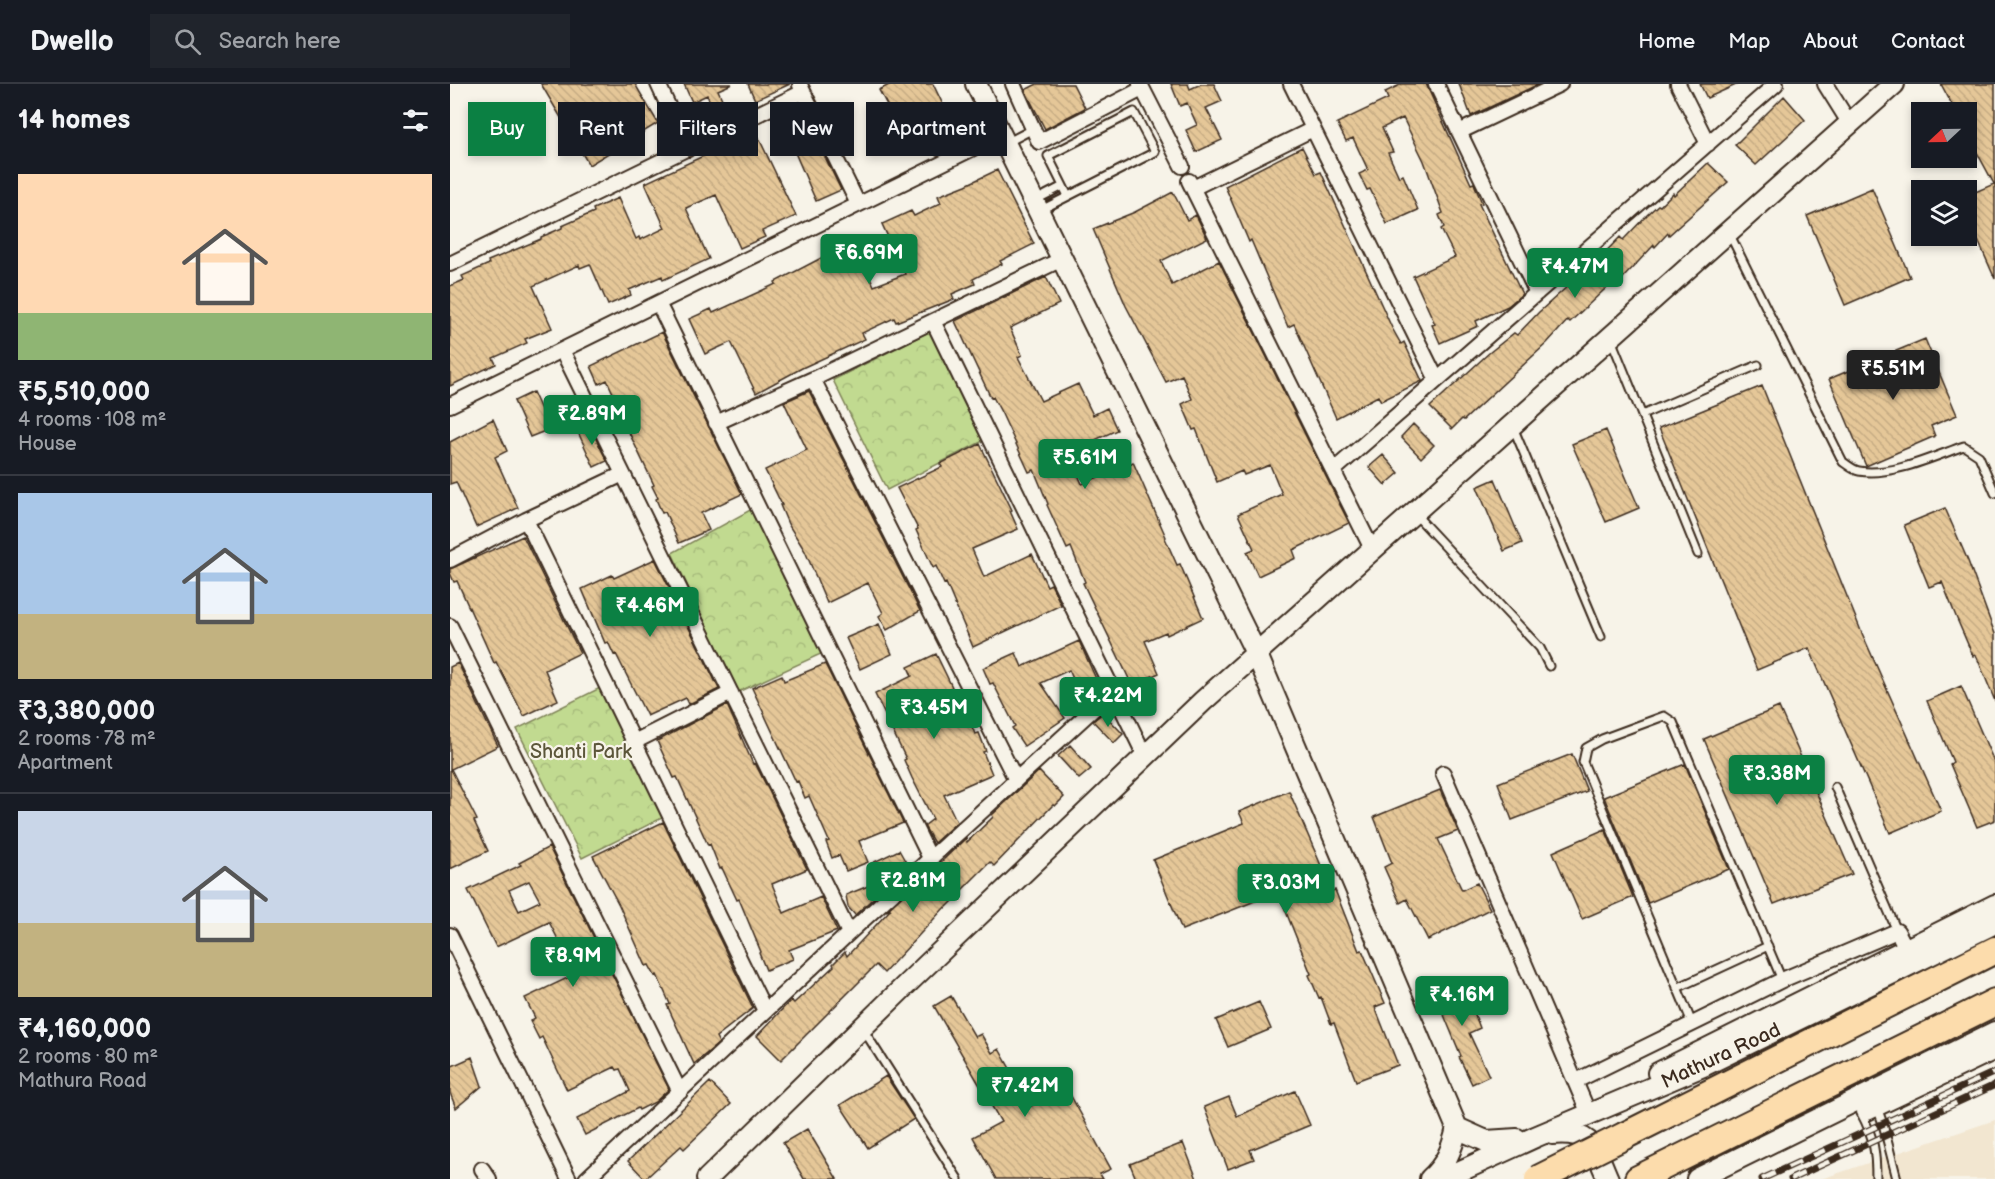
<!DOCTYPE html>
<meta charset="utf-8">
<style>
:root{--surface:#171b24;--page:#20242c;--text:#f1f3f6;--muted:#9ea1a6;--line:#363941;--accent:#0b8043}
body{margin:0;font-family:"Balsamiq Sans",sans-serif;background:var(--page);color:var(--text);height:100vh;display:flex;flex-direction:column;font-size:22px;white-space:nowrap}
*{box-sizing:border-box;margin:0}
p{font-size:20px;color:var(--muted)}
.icon{flex:none;width:33px;height:33px;fill:none;stroke:currentColor;stroke-width:2;stroke-linecap:round;stroke-linejoin:round}
.map{position:relative;flex:1;overflow:hidden}
.sheet{display:flex;flex-direction:column;background:var(--surface);width:450px}
.sheet>*{flex:none}
.hud{position:absolute;left:18px;top:18px;width:570px;height:54px;display:flex;gap:12px}
.needle{width:39px;rotate:248deg}
.controls{position:absolute;left:1461px;top:18px;display:grid;gap:12px}
.controls a{display:grid;place-items:center;width:66px;height:66px;border-radius:0px;background:var(--surface);box-shadow:0 3px 9px #0003;font-size:30px}
.price{position:absolute;translate:-50% -51px;padding:0 14px;border-radius:6px;background:var(--accent);color:#fff;font-size:20px;line-height:39px;filter:drop-shadow(0 2px 3px #0008)}
.price::after{content:'';position:absolute;left:50%;top:36px;width:18px;height:14px;margin-left:-9px;background:inherit;clip-path:polygon(0 0,100% 0,50% 100%)}
.price.on{background:#222;color:#fff}
ul{padding:0;list-style:none}
li{display:grid;align-content:center;gap:12px;height:318px;padding:0 18px}
li+li{border-top:2px solid var(--line)}
li span{display:grid;place-items:center;height:186px;border-radius:0px;color:#555}
li>.icon{margin-inline-start:auto}
span .icon{width:108px;height:108px;fill:#fffc;stroke-width:1}
li b{font-size:26px}
h2{display:flex;justify-content:space-between;align-items:center;height:72px;padding:0 18px;font-size:26px}
.chip{padding:0 21px;border-radius:0px;background:var(--surface);box-shadow:0 3px 9px #0003;font-size:21px;line-height:54px}
.chip.on{background:var(--accent);color:#fff}
header{display:flex;align-items:center;gap:36px;box-sizing:border-box;height:84px;padding:0 30px;background:var(--surface);border-bottom:2px solid var(--line)}
header strong{font-size:28px}
nav{display:flex;gap:33px;margin-inline-start:auto;font-size:21px}
.search{width:420px;height:54px;background:var(--page);display:flex;align-items:center;gap:15px;box-sizing:border-box;padding:0 21px;border-radius:0px;color:var(--muted);font-size:22px}
main{display:flex;flex:1;min-height:0}
.map>svg:first-child{display:block}
.built{fill:#f2e6d0}
.forest{fill:url(#forest-crowns);stroke:#7e8257;stroke-width:1.5}
.building{fill:url(#building-back-hatch);stroke:#3b2a1e;stroke-width:1.5;fill-rule:evenodd}
.lines{fill:none;stroke-linecap:round;stroke-linejoin:round}
.lane-casing{stroke:#3b2a1e;stroke-width:11}
.street-casing{stroke:#3b2a1e;stroke-width:18}
.secondary-casing{stroke:#3b2a1e;stroke-width:24}
.highway-casing{stroke:#3b2a1e;stroke-width:30}
.lane{stroke:#f7f3e8;stroke-width:7}
.street{stroke:#f7f3e8;stroke-width:14}
.secondary{stroke:#f7f3e8;stroke-width:20}
.highway{stroke:#fcdcac;stroke-width:26}
.rail-casing{stroke:#3b2a1e;stroke-width:7}
.rail{stroke:#f7f3e8;stroke-width:4.5;stroke-dasharray:14;stroke-linecap:butt}
.highway-bridge-casing{stroke:#3b2a1e;stroke-width:30;stroke-linecap:butt}
.highway-bridge{stroke:#fcdcac;stroke-width:26}
.labels{text-anchor:middle;dominant-baseline:central;stroke-width:4.5;stroke-linejoin:round;paint-order:stroke}
.park-label{font-size:20px;fill:#5c563a;stroke:#f7f3e8}
.street-label{font-size:20px;fill:#3b2a1e;stroke:#f7f3e8}
</style>
<header>
<strong>Dwello</strong>
<div class="search"><svg class="icon" aria-label="search" viewBox="0 0 24 24"><circle cx="10" cy="10" r="6"/><path d="M15 15l6 6"/></svg>Search here</div>
<nav><a>Home</a><a>Map</a><a>About</a><a>Contact</a></nav>
</header>
<main>
<section class="sheet">
<h2>14 homes<svg class="icon" aria-label="filters" viewBox="0 0 24 24"><path d="M4 7h16M4 17h16"/><circle cx="9" cy="7" r="2"/><circle cx="15" cy="17" r="2"/></svg></h2>
<ul>
<li><span style="background:linear-gradient(#ffd9b3 75%,#8fb573 0)"><svg class="icon" aria-label="home" viewBox="0 0 24 24"><path d="M3 11l9-7 9 7M6 9v11h12V9"/></svg></span><div><b>₹5,510,000</b><p>4 rooms · 108 m²</p><p>House</p></div></li>
<li><span style="background:linear-gradient(#a9c7e8 65%,#c2b280 0)"><svg class="icon" aria-label="home" viewBox="0 0 24 24"><path d="M3 11l9-7 9 7M6 9v11h12V9"/></svg></span><div><b>₹3,380,000</b><p>2 rooms · 78 m²</p><p>Apartment</p></div></li>
<li><span style="background:linear-gradient(#c9d6e8 60%,#c2b280 0)"><svg class="icon" aria-label="home" viewBox="0 0 24 24"><path d="M3 11l9-7 9 7M6 9v11h12V9"/></svg></span><div><b>₹4,160,000</b><p>2 rooms · 80 m²</p><p>Mathura Road</p></div></li>
</ul>
</section>
<div class="map">
<svg width="1545" height="1095" viewBox="0 0 1545 1095">
<defs>
<pattern id="forest-crowns" width="20" height="18" patternUnits="userSpaceOnUse" patternTransform="scale(1.5)"><rect width="20" height="18" fill="#c1da90"/><path d="M2 6a3 3 0 1 1 6 0M12 15a3 3 0 1 1 6 0" fill="none" stroke="#a7bb7c"/></pattern>
<pattern id="building-back-hatch" width="6" height="6" patternUnits="userSpaceOnUse" patternTransform="scale(1.5)"><rect width="6" height="6" fill="#e5c798"/><path d="M-1 5l2 2M0 0l6 6M5-1l2 2" fill="none" stroke="#c5ab83"/></pattern>
</defs>
<rect width="100%" height="100%" fill="#f7f3e8"/>
<filter id="ink" filterUnits="userSpaceOnUse"><feTurbulence type="fractalNoise" baseFrequency=".0167" numOctaves="2"/><feDisplacementMap in="SourceGraphic" scale="12" xChannelSelector="R" yChannelSelector="G"/><feConvolveMatrix kernelMatrix="1 2 1 2 8 2 1 2 1" color-interpolation-filters="sRGB"/></filter>
<g filter="url(#ink)">
<path class="built" d="M1545,1036v59h-174z"/>
<path class="forest" d="M480,247l55,109 -98,50 -54,-110z
M302,425l71,144 -85,39 -66,-139z
M152,603l62,130 -82,41 -65,-129z"/>
<path class="building" d="M91,0h94l23,39 -69,42z
M234,0h48l-14,6 12,27 -11,6 -12,-28 -15,7z
M298,0h42l-35,16z
M441,0h42l14,29 -44,22 -24,-45z
M587,0h36l12,24 -40,21 -20,-39z
M721,0h17l2,5 11,-5h13l8,17 -16,7 16,32 -26,12 -10,-22 11,-5 -10,-22 -7,3z
M952,0h24l45,100 3,-1 1,3 7,17 -3,1 43,90 -14,12 -32,15 2,5 -38,17 -8,-18 3,-1 -22,-48 42,-19 -14,-28 3,-2 -5,-12 4,-2 -19,-52 -21,-43 -21,10 11,24 -5,1 11,24 4,-2 15,35 -31,14 -17,-35 -3,1 -8,-16 9,-4 -15,-32 -7,3 -9,-18 51,-24 -3,-7z
M1009,0h80l-68,32z
M1250,0h38l-31,14z
M1491,0h54v195l-29,-66v-17l28,-12 -28,-52v-20h-10z
M1334,12l21,24 -49,45 -21,-20z
M351,24l40,82 -25,11 -36,-83z
M305,46l41,86 -34,15 3,6 -25,11 -24,-53 -30,13 23,51 -46,21 -1,-4 -33,14 2,5 -23,10 -18,-41 -10,4 -1,-3 -46,21 19,42 -27,11 2,4 -34,15 3,6 -46,22v-100l14,-6 -2,-4 27,-12 -1,-3 53,-22v-2l21,-9v-2l32,-14 -1,-3 25,-11 18,41 3,-2 1,3 25,-12 -20,-45 82,-38 -1,-6 12,-5 1,3z
M852,63l14,27 5,-2 71,156 9,16 3,-2 18,39 -41,20 -3,-5 -42,22 -42,-94 -6,3 -37,-87 -2,2 -24,-56z
M1258,79l20,19 -59,53 -1,-2 -13,14 -1,-2 -31,33 -3,-3 -50,47 -2,-2 -21,23 -83,77 -2,-1 -10,10 -22,-22 59,-54 25,-20 3,2 22,-23 49,-44 1,1 31,-32 3,3 24,-25 11,-10 2,1 13,-13 1,2z
M547,86l37,74 -34,17 2,3 -29,15 2,5 -23,10 2,5 -58,23 -2,-4 -32,15 3,6 -63,29 -46,25 -25,-51 -26,12 -16,-35 22,-10 2,4 63,-29 -1,-2 52,-27 29,-11 18,42 31,-12 -23,-50 29,-13 3,5 27,-13 -3,-7 28,-11z
M1422,104l38,89 -65,28 -38,-89z
M723,108l14,28 9,-5 11,23 -46,23 11,24 47,-24 130,262 -56,27 3,8 -38,18 -11,-24 7,-3 -16,-35 44,-20 -12,-29 -26,10 -2,-4 -25,11 -21,-53 -3,1 -11,-26 10,-5 -10,-24 -16,7 -40,-76 -33,-77 42,-17z
M596,193l13,27 -49,24 12,27 -4,2 23,44 37,-17 15,31 14,-7 10,22 -48,22 13,32 51,-22 33,75 -1,1 12,27 3,-1 23,54 -36,17 -1,-3 -21,9 14,32 -27,12 -49,-102 2,-1 -14,-35 -4,2 -20,-44 1,-1 -14,-34 -5,2 -27,-58 -9,-17 -2,1 -36,-77z
M212,248l80,162 -41,19 8,17 -30,13 -14,-31 -3,1 -6,-14 2,-1 -6,-12 2,-1 -39,-82 2,-1 -10,-22 -8,4 -8,-18z
M1475,255l32,76 -26,11 4,10 -69,30 -37,-87z
M1312,302l99,245 80,180 -51,22 -81,-185 -52,22 -98,-242z
M359,307l111,220 -33,19 -8,-14 4,-3 -15,-30 -41,20 -22,-52 -17,-27 -8,-19h2l-17,-35 42,-20 -23,-48z
M83,308l17,37 -20,8 -16,-36z
M43,335l14,32 -12,6 23,51 -42,19 -20,-45 -6,2v-42z
M963,340l21,21 -13,13 -20,-21z
M139,341l18,36 -13,6 -17,-37z
M1156,346l33,78 -33,14 -34,-78z
M530,360l32,66 -2,1 8,18 -46,20 12,28 48,-23 15,32 4,-2 10,21 -88,42 -27,-64 -2,1 -8,-18 -3,2 -17,-38 2,-1 -21,-41 45,-21 -2,-3z
M933,371l16,18 -14,12 -16,-18z
M1045,395l27,64 -18,8 -27,-64z
M1495,424l23,53 27,73v67l-19,-46 -3,1 -16,-37 -15,-37 -13,5 -25,-62z
M73,452l57,117 -35,17 13,30 -34,16 -28,-54 -2,1 -37,-82 -3,1 -4,-9v-4z
M205,475l64,130 -30,15 -3,-6 -39,18 -31,-62 -2,1 -6,-13 -3,1 -23,-54 30,-14 2,3z
M429,540l13,30 -32,15 -14,-31z
M629,557l22,49 -16,15 -16,-35 -28,13 24,35 -41,28 -12,-18 3,-2 -22,-43 -3,1 -7,-16 33,-15 6,14z
M486,570l16,33 -7,4 13,30 10,-4 7,17 4,-1 7,18 -3,1 9,22 -48,21 13,27 -23,21 -10,-17 9,-7 -21,-41 -8,-18 2,-1 -31,-65 37,-18 -4,-9z
M8,579l40,83 -47,23 26,51 -3,1 14,30 -38,18v-202z
M375,580l78,159 -44,18 9,21 -22,9 -7,-16 -7,3 -6,-16 3,-1 -20,-45 -4,2 -7,-17 -2,1 -44,-94 30,-13 2,6z
M1511,602l34,78v56l-18,7 -27,-63 3,-2 -26,-61z
M277,621l26,59 2,-1 14,28 38,78 -35,15 12,29 37,-16 16,34 -48,19 4,9 -27,11 -7,-17 2,-1 -22,-53 -2,1 -15,-32 -2,1 -10,-25 -2,1 -31,-68 -3,1 -17,-37z
M1329,623l73,167 -78,30 -70,-165z
M653,629l20,21 -9,9 -21,-22z
M620,661l21,24 -12,10 -21,-23z
M1122,670l15,37 -75,29 -14,-37z
M1235,680l44,105 -81,34 -44,-106z
M589,687l25,26 -9,9 -2,-1 -59,61 -4,-4 -34,34 1,1 -11,11 -1,-1 -61,66 -8,-8 -95,95 -24,-24 34,-36 3,3 40,-37 -1,-2 12,-12 2,4 44,-47 -5,2 31,-28 1,1 48,-46 1,4 26,-25 -1,-2z
M990,706l18,41 -20,8 24,51 15,-7 13,26 -62,31 -21,-41 -7,4 -16,-36 8,-4 -18,-46z
M839,707l43,100 3,-1 24,61 3,-1 23,53 -10,4 23,58 -42,16 -22,-58 -3,1 -10,-27 -2,1 -10,-23 2,-1 -33,-82 -96,38 -29,-70 91,-37 -5,-11z
M213,738l90,186 -37,29 3,6 -25,21 -27,-59 3,-1 -13,-29 -2,1 -6,-11 -3,1 -27,-61 -26,-49z
M1155,745l28,68 -51,22 -29,-67z
M99,763l120,242 -14,13 -16,8 -1,-2 -53,27 -8,-16 53,-28 -10,-22 -3,1 -2,-3 -48,23 -25,-53 -3,2 -9,-18 5,-3 -10,-20 51,-24 -27,-52 -53,25 -28,-57 53,-25 -2,-2zM79,797l11,20 -21,10 -10,-21z
M449,766l9,16 -53,49 -7,-8 -2,-12 32,-13 -8,-18z
M1011,894l19,50 -11,5 20,43 -17,8 -13,-27 2,-1 -17,-41 1,-1 -10,-26z
M501,912l24,41 6,-3 11,19 7,-4 32,57 35,-19 45,82 -11,5 3,5h-107l-23,-42 28,-15 -67,-116z
M809,918l12,27 -43,18 -12,-27z
M22,973l10,29 -26,22 -6,-15v-26z
M436,992l28,43 -46,29 -28,-43z
M260,998l21,22 -47,45 -3,-3 -36,33 -17,-18z
M845,1007l15,34 -60,25 4,9 -26,10 -24,-62 25,-10 8,19z
M357,1045l30,50h-33l-21,-36z
M733,1059l14,36h-61l-6,-15z"/>
<g class="lines">
<defs>
<path id="lane" d="M556,59l27,-14
M586,116l27,-14
M591,126l114,-58 -21,-40 -86,44 20,40
M1279,149l114,229c5,3 10,8 16,9 31,6 76,-15 105,-25l15,10 16,37
M1161,255l87,215
M1192,331l116,-50
M1063,343l88,210
M964,429l126,135 9,18
M1385,703l62,144
M1227,904l91,-42
M1242,939l-109,-261 3,-14 16,-9 62,-23 9,6 109,258
M413,945l95,150
M1427,1023l6,17 14,55
M1411,1029c13,24 15,39 15,66"/>
<path id="street" d="M208,0l30,65
M563,0l26,58 103,-53
M690,0l42,82
M841,0l146,296
M986,0l101,209
M1228,0l30,60
M1375,0l25,40
M350,1l58,119
M1009,48l101,-48
M739,97l183,368
M743,104l120,-59
M0,180l353,-172
M208,219l273,557
M483,237l212,435
M112,266l287,583
M363,295l203,401
M0,321l552,-271
M266,339l97,-44 249,-120
M883,387l443,-387
M76,436l239,491
M0,476l76,-40 97,-46
M0,542l230,466
M184,658l97,-49
M993,689l146,341
M0,851l119,244
M1126,997l206,-101 115,-49 10,19
M32,1085l7,10
M136,1095l263,-246 264,-242"/>
<path id="secondary" d="M526,0l281,571 200,473c-5,21 -11,37 -27,51
M1208,989l337,-168
M1417,1026l128,-61
M1007,1044l29,13 31,-2
M1102,1050c39,-4 42,12 56,45
M257,1095l205,-200 291,-278 691,-617
M993,1095l92,-42 168,-71 292,-143
M1247,1095l298,-147"/>
<path id="highway" d="M1176,1051l369,-185
M1188,1095l357,-177"/>
</defs>
<use href="#lane" class="lane-casing"/>
<use href="#street" class="street-casing"/>
<use href="#secondary" class="secondary-casing"/>
<use href="#highway" class="highway-casing"/>
<use href="#lane" class="lane"/>
<use href="#street" class="street"/>
<use href="#secondary" class="secondary"/>
<use href="#highway" class="highway"/>
<defs>
<path id="rail" d="M1312,1095l233,-107
M1341,1095l204,-94"/>
</defs>
<use href="#rail" class="rail-casing"/>
<use href="#rail" class="rail"/>
<defs>
<path id="highway-bridge" d="M1088,1095l88,-44"/>
</defs>
<use href="#highway-bridge" class="highway-bridge-casing"/>
<use href="#highway-bridge" class="highway-bridge"/>
</g>
</g>
<g class="labels">
<g class="park-label">
<text x="131" y="668">Shanti Park</text>
</g>
<g class="street-label">
<text transform="translate(1271 972) rotate(-25)">Mathura Road</text>
</g>
</g>
</svg>
<div class="controls">
<a><svg class="needle" viewBox="-14 -14 28 28"><path d="M0-13l5 13h-10z" fill="#e53935"/><path d="M0 13l5-13h-10z" fill="#9ea1a6"/></svg></a>
<a><svg class="icon" aria-label="layers" viewBox="0 0 24 24"><path d="M12 4l9 5-9 5-9-5zM3 14l9 5 9-5"/></svg></a>
</div>
<b class="price" style="left:419px;top:201px">₹6.69M</b>
<b class="price" style="left:1125px;top:215px">₹4.47M</b>
<b class="price on" style="left:1443px;top:317px">₹5.51M</b>
<b class="price" style="left:142px;top:362px">₹2.89M</b>
<b class="price" style="left:635px;top:406px">₹5.61M</b>
<b class="price" style="left:200px;top:554px">₹4.46M</b>
<b class="price" style="left:658px;top:644px">₹4.22M</b>
<b class="price" style="left:484px;top:656px">₹3.45M</b>
<b class="price" style="left:1327px;top:722px">₹3.38M</b>
<b class="price" style="left:463px;top:829px">₹2.81M</b>
<b class="price" style="left:836px;top:831px">₹3.03M</b>
<b class="price" style="left:123px;top:904px">₹8.9M</b>
<b class="price" style="left:1012px;top:943px">₹4.16M</b>
<b class="price" style="left:575px;top:1034px">₹7.42M</b>
<div class="hud">
<a class="chip on">Buy</a>
<a class="chip">Rent</a>
<a class="chip">Filters</a>
<a class="chip">New</a>
<a class="chip">Apartment</a>
</div>
</div>
</main>
